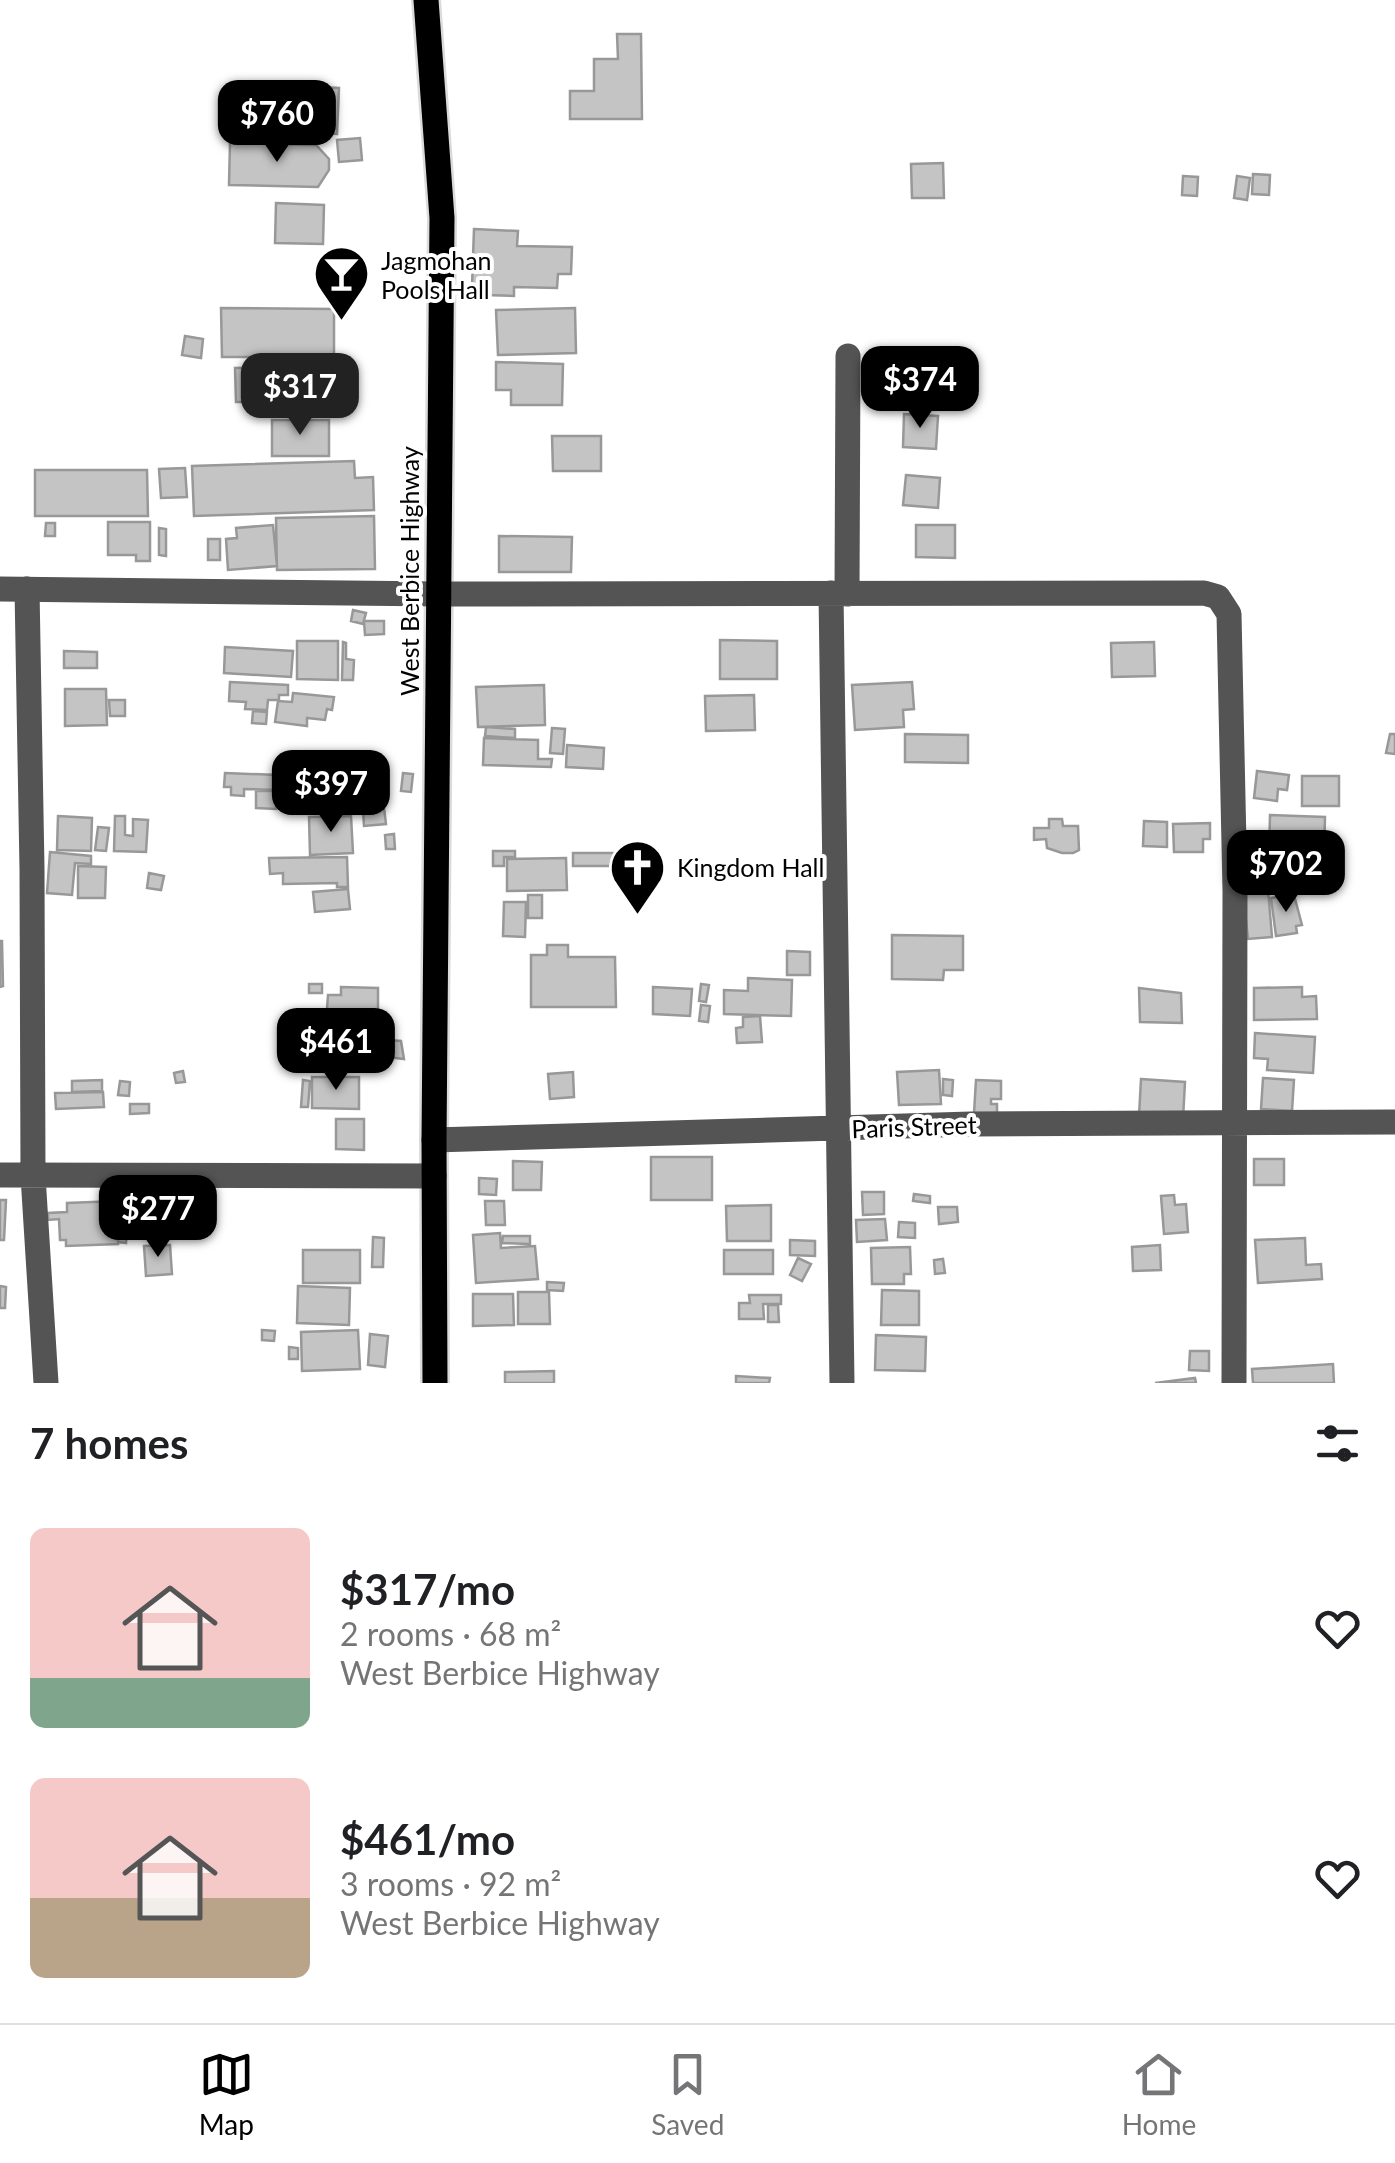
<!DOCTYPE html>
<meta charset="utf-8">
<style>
:root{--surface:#fff;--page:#f2f2f2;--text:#202124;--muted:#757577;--line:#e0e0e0;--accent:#000}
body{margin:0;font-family:Lato,sans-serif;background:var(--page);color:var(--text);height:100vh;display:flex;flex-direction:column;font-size:38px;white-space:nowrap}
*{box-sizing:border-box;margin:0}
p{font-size:32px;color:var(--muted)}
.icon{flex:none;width:55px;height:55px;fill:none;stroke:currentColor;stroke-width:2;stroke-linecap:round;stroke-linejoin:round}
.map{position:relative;height:1383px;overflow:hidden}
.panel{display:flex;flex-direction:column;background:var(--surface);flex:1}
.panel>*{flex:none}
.price{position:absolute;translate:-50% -85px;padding:0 22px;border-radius:20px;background:var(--accent);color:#fff;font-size:32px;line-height:65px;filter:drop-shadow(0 2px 5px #0008)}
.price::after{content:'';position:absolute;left:50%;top:60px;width:30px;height:22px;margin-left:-15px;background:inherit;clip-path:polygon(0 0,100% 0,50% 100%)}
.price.selected{background:#222;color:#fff}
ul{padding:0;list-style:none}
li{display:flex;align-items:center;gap:30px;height:250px;padding:0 30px}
li span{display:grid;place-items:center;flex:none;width:280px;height:200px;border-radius:15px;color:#555}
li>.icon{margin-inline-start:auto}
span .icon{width:120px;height:120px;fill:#fffc;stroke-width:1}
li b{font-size:42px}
h2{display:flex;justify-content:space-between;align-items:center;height:120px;padding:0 30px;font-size:42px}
.dock{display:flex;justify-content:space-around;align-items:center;height:140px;border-top:2px solid var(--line);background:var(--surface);font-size:28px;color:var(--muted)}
.dock a{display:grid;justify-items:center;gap:5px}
.dock .selected{color:var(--accent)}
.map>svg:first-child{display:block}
.building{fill:#c4c4c4;stroke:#989898;stroke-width:2.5}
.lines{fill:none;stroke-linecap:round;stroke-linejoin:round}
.major-casing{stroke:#dbdbdb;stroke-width:30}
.minor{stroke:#545454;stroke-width:25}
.major{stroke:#000;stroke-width:25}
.labels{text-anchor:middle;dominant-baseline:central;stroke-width:8;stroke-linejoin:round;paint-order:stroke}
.poi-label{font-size:25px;fill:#000;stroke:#fff;text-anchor:start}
.street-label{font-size:25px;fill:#000;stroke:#fff}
</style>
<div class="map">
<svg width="1395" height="1383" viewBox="0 0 1395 1383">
<rect width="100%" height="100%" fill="#fff"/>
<path class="building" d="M617,34h24l1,85h-72v-28h24v-32h24z
M301,86l38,2 -2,46 -104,-5 2,-39 62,3z
M360,138l2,22 -23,2 -2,-22z
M230,143l86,2 13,14v11l-11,17 -89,-2z
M943,163l1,35h-32l-1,-34z
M1253,174l17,1 -1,20 -17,-1z
M1183,176l15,1 -1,19 -15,-1z
M1237,176l13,2 -3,22 -13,-2z
M276,203l48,2 -1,39 -48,-1z
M474,229l44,2 -1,15 55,1 -1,27h-13l-1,14 -43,-1v9l-30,-1v-8l-12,-1z
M221,308l113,1v48h-112z
M575,308l1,45 -78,2 -2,-45z
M185,336l18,3 -2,19 -19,-3z
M496,362l67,2 -1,41h-51v-15h-15z
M323,366l2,44 -64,2v-10h-25l-1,-34z
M904,414l34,2 -2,33 -33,-2z
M272,420h57v36h-57z
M552,436h49v35h-48z
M354,461l1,17 18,-1 1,33 -180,6 -2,-50z
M185,468l2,29 -26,1 -2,-29z
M35,470h112l1,46h-113z
M906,475l34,3 -2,30 -35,-3z
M374,516l1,53 -98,1 -1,-52z
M108,522h42v39h-14v-6h-28z
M46,523h9v13h-10z
M273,525l4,41 -49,4 -2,-31 11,-1 -1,-10z
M916,525h39v33l-39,-1z
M159,528l7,1v27l-7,-1z
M499,536l73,1 -1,35h-72z
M208,539h12v21h-12z
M353,610l13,3 -3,11 -12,-3z
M364,621h20v13l-19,1z
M720,640l57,1v38h-57z
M297,641h41v39l-41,-1z
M343,642l3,1v16l8,1 -1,20h-11z
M1154,642l1,34 -43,1 -1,-34z
M225,647l68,4 -2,26 -67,-4z
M64,651l33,1v16h-33z
M230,682l58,3v10h-9v5h-11l-1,10 -22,-1 1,-7 -17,-1z
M912,682l2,27 -11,1 1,17 -49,3 -3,-45z
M544,685l1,40 -67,2 -2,-40z
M65,689h41l1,36 -42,1z
M293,693l41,4 -2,13 -5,-1 -2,11 -18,-2v8l-32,-4 3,-21 14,1z
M754,695l1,35 -49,1 -1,-35z
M109,700h16v16h-15z
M253,711l14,1 -1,12 -14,-1z
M486,727l29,2v9l-30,-2z
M552,728l13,1 -2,25 -13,-1z
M905,734l63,1v28l-63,-1z
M1390,734h5v20l-9,-1z
M484,738l54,2v19h14l-1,8 -68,-2z
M567,745l37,3 -1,21 -37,-2z
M340,766l41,1 -1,41 -41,-1z
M1257,771l32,4 -2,15 -9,-1 -1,12 -23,-3z
M225,773l53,2v15l-34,-1v7l-13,-1v-8h-7z
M403,773l10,1 -2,18 -10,-1z
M1302,776h37v30h-37z
M294,777h42v19h-41z
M256,791h21l-1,18 -20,-1z
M330,797l1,11 -35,2 -1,-12z
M384,808l2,16 -22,2 -1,-16z
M1270,815l55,2 -1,40 -55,-2z
M58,816l34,2 -1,33 -34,-1z
M115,816h10v19l8,1v-17l15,1 -2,32 -32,-1z
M351,816l2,37 -43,2 -1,-38z
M1049,819h13l1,7h15l1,24 -6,3h-11l-15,-5 -1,-9 -12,1v-12h15z
M1144,821l23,1v25l-24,-1z
M1210,823v16h-7v13h-29l-1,-28z
M98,827l11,1 -3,23 -11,-1z
M394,834l1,15h-9l-1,-14z
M493,851h22v6h-11v9h-11z
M50,852l41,4v8l-16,-1 -3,32 -25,-2z
M573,853h43v13h-43z
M347,857l1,30h-11v-4l-54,1v-11l-13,1 -1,-16z
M566,858l1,32 -60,1v-32z
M78,866l28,1 -1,31h-27z
M149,873l15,3 -3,14 -14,-2z
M348,889l2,20 -35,3 -2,-20z
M1268,889l4,48 -24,2 -5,-48z
M528,895h14v23h-14z
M1294,895l8,30 -6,1 1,7 -21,3 -5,-38z
M504,902h22l-1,35 -22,-1z
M892,935l71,1v34h-19l-1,10 -51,-1z
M0,941h2l1,45 -3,1z
M547,945h21v12h47l1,50h-85v-52h16z
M787,951l23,1v23h-23z
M748,978l44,2 -1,36 -67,-2v-24l24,1z
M309,984h13v9h-13z
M701,984l8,1 -3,17 -7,-1z
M341,987l37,1v23l-51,-2 1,-14h13z
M653,987l39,2 -2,27 -37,-2z
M1302,987v10l14,-1 1,23 -63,1v-32z
M1139,988l42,5 1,30 -42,-1z
M701,1005l9,1 -2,16 -9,-1z
M760,1016l2,26 -25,1 -1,-15 7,-1v-10z
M284,1027l60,2 -1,20h-13l-1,14 -7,-1 1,-14 -40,-1z
M1255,1033l60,4 -2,36 -46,-3 1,-11 -14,-1z
M388,1040l13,1 3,18 -18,-2z
M939,1070l2,34 -42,1 -2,-33z
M183,1071l2,11 -9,1 -2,-10z
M573,1072l1,25 -24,2 -2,-25z
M312,1077h47v32l-47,-1z
M1263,1078l31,2 -2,31 -31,-2z
M943,1079l10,1 -1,16 -9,-1z
M1141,1079l44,3 -2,37 -44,-3z
M102,1080v11l-30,1v-11z
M303,1080l7,1 -2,26h-7z
M976,1080l25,1v18h-10v5h6v10l-23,-1z
M120,1081l10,1 -1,14 -11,-1z
M103,1092l1,15 -48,2 -1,-16z
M130,1104h19v9l-19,1z
M336,1119h28v31l-28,-1z
M651,1157h61v43h-61z
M1254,1159h30v26h-30z
M513,1161l29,1 -1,28h-28z
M479,1178l18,1 -1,16 -17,-1z
M862,1192h22v22l-21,1z
M914,1194l16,2v7l-17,-2z
M1174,1195l1,10 11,-1 2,28 -24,2 -3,-38z
M0,1200h6l-2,40h-4z
M116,1201l2,43 -52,2v-6h-6l-1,-21 -11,1v-7l19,-1v-9z
M485,1201h19l1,24h-19z
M120,1203l9,1 -3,39 -8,-1z
M771,1205v36h-44l-1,-35z
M938,1207h19l1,15 -19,2z
M885,1219l2,21 -30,2 -1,-22z
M899,1222l16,1v15l-17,-1z
M500,1233l1,15 34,-2 3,33 -62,4 -3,-48z
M503,1236h27v8l-28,-1z
M373,1237l11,1 -1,29h-11z
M1305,1238l1,27 15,-1 1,15 -64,4 -3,-43z
M790,1240l25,1v15l-25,-1z
M170,1245l2,29 -26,2 -2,-30z
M1160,1245l1,25 -28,1 -1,-24z
M910,1247l1,27h-7v10h-32l-1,-36z
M303,1250h57v33h-57z
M724,1250h49v24h-49z
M798,1258l13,6 -9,17 -12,-6z
M943,1259l2,14 -10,1 -1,-14z
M547,1282l17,1 -1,8 -16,-1z
M0,1286l6,1 -1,21h-5z
M298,1286l52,2 -1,37 -52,-2z
M882,1290l37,1v34h-38z
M518,1292h31l1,32h-32z
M473,1294h40l1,31 -41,1z
M749,1295h32v9h-18l1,15h-25v-16h11z
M768,1305h10l1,17h-11z
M262,1330l13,1 -1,10 -12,-1z
M358,1330l2,39 -58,2 -1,-39z
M370,1334l18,2 -3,31 -17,-2z
M876,1335l50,2 -1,34 -50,-1z
M289,1347l9,1v11h-9z
M1190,1351h19v20l-20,-1z
M1333,1364l1,19h-81l-1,-14z
M554,1371v12h-49v-11z
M736,1376l34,2 -1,5h-33z
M1195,1378l1,5h-41z"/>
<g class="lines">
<defs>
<path id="major" d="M426,0l16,218 -8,922 1,243"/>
</defs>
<use href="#major" class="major-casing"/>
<path class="minor" d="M0,589l439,5 765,-1 14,4 11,17 6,277 -1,492
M27,589l5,280 1,307 13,207
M831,593l11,790
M847,594l1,-238
M434,1140l537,-16 424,-2
M0,1175l434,1"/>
<use href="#major" class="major"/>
</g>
<defs>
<symbol id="bar-pin" viewBox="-11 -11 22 30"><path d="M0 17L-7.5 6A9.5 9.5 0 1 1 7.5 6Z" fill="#000" stroke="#fff"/><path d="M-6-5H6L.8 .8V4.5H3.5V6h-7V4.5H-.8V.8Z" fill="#fff"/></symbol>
<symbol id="church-pin" viewBox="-11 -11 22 30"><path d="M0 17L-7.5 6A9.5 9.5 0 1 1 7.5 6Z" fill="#000" stroke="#fff"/><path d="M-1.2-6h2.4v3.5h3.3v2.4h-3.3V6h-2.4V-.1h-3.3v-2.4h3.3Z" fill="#fff"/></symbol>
</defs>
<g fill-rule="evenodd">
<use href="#bar-pin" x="310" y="242" width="63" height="86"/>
<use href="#church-pin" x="606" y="836" width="63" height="86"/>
</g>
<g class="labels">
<g class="poi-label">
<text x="381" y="260">Jagmohan<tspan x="381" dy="29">Pools Hall</tspan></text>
<text x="677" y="867">Kingdom Hall</text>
</g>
<g class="street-label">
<text transform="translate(409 571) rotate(-90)">West Berbice Highway</text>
<text transform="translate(914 1126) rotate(-2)">Paris Street</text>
</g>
</g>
</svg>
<b class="price" style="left:277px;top:165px">$760</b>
<b class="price" style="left:920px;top:431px">$374</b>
<b class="price selected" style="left:300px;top:438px">$317</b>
<b class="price" style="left:331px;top:835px">$397</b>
<b class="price" style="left:1286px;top:915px">$702</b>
<b class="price" style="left:336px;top:1093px">$461</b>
<b class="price" style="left:158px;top:1260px">$277</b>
</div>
<section class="panel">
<h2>7 homes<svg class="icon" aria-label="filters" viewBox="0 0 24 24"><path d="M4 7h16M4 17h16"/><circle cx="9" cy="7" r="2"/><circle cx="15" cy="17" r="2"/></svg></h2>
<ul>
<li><span style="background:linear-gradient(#f6c9c9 75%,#7fa58c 0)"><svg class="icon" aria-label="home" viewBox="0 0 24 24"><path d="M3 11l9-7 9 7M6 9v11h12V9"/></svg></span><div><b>$317/mo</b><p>2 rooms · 68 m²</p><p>West Berbice Highway</p></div><svg class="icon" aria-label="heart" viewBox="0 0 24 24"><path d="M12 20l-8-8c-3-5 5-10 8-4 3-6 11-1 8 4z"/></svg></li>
<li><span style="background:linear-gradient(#f6c9c9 60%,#b9a48a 0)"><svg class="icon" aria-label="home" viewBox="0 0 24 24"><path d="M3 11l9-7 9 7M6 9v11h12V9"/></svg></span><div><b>$461/mo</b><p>3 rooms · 92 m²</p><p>West Berbice Highway</p></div><svg class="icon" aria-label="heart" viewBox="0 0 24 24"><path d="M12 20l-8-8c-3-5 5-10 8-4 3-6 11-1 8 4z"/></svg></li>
</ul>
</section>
<nav class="dock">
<a class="selected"><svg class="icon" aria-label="map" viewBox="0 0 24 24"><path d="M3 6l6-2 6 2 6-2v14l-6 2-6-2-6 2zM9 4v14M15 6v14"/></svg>Map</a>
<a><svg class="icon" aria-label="saved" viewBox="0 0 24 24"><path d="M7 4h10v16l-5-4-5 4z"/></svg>Saved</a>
<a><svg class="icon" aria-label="home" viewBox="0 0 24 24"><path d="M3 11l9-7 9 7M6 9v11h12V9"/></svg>Home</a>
</nav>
